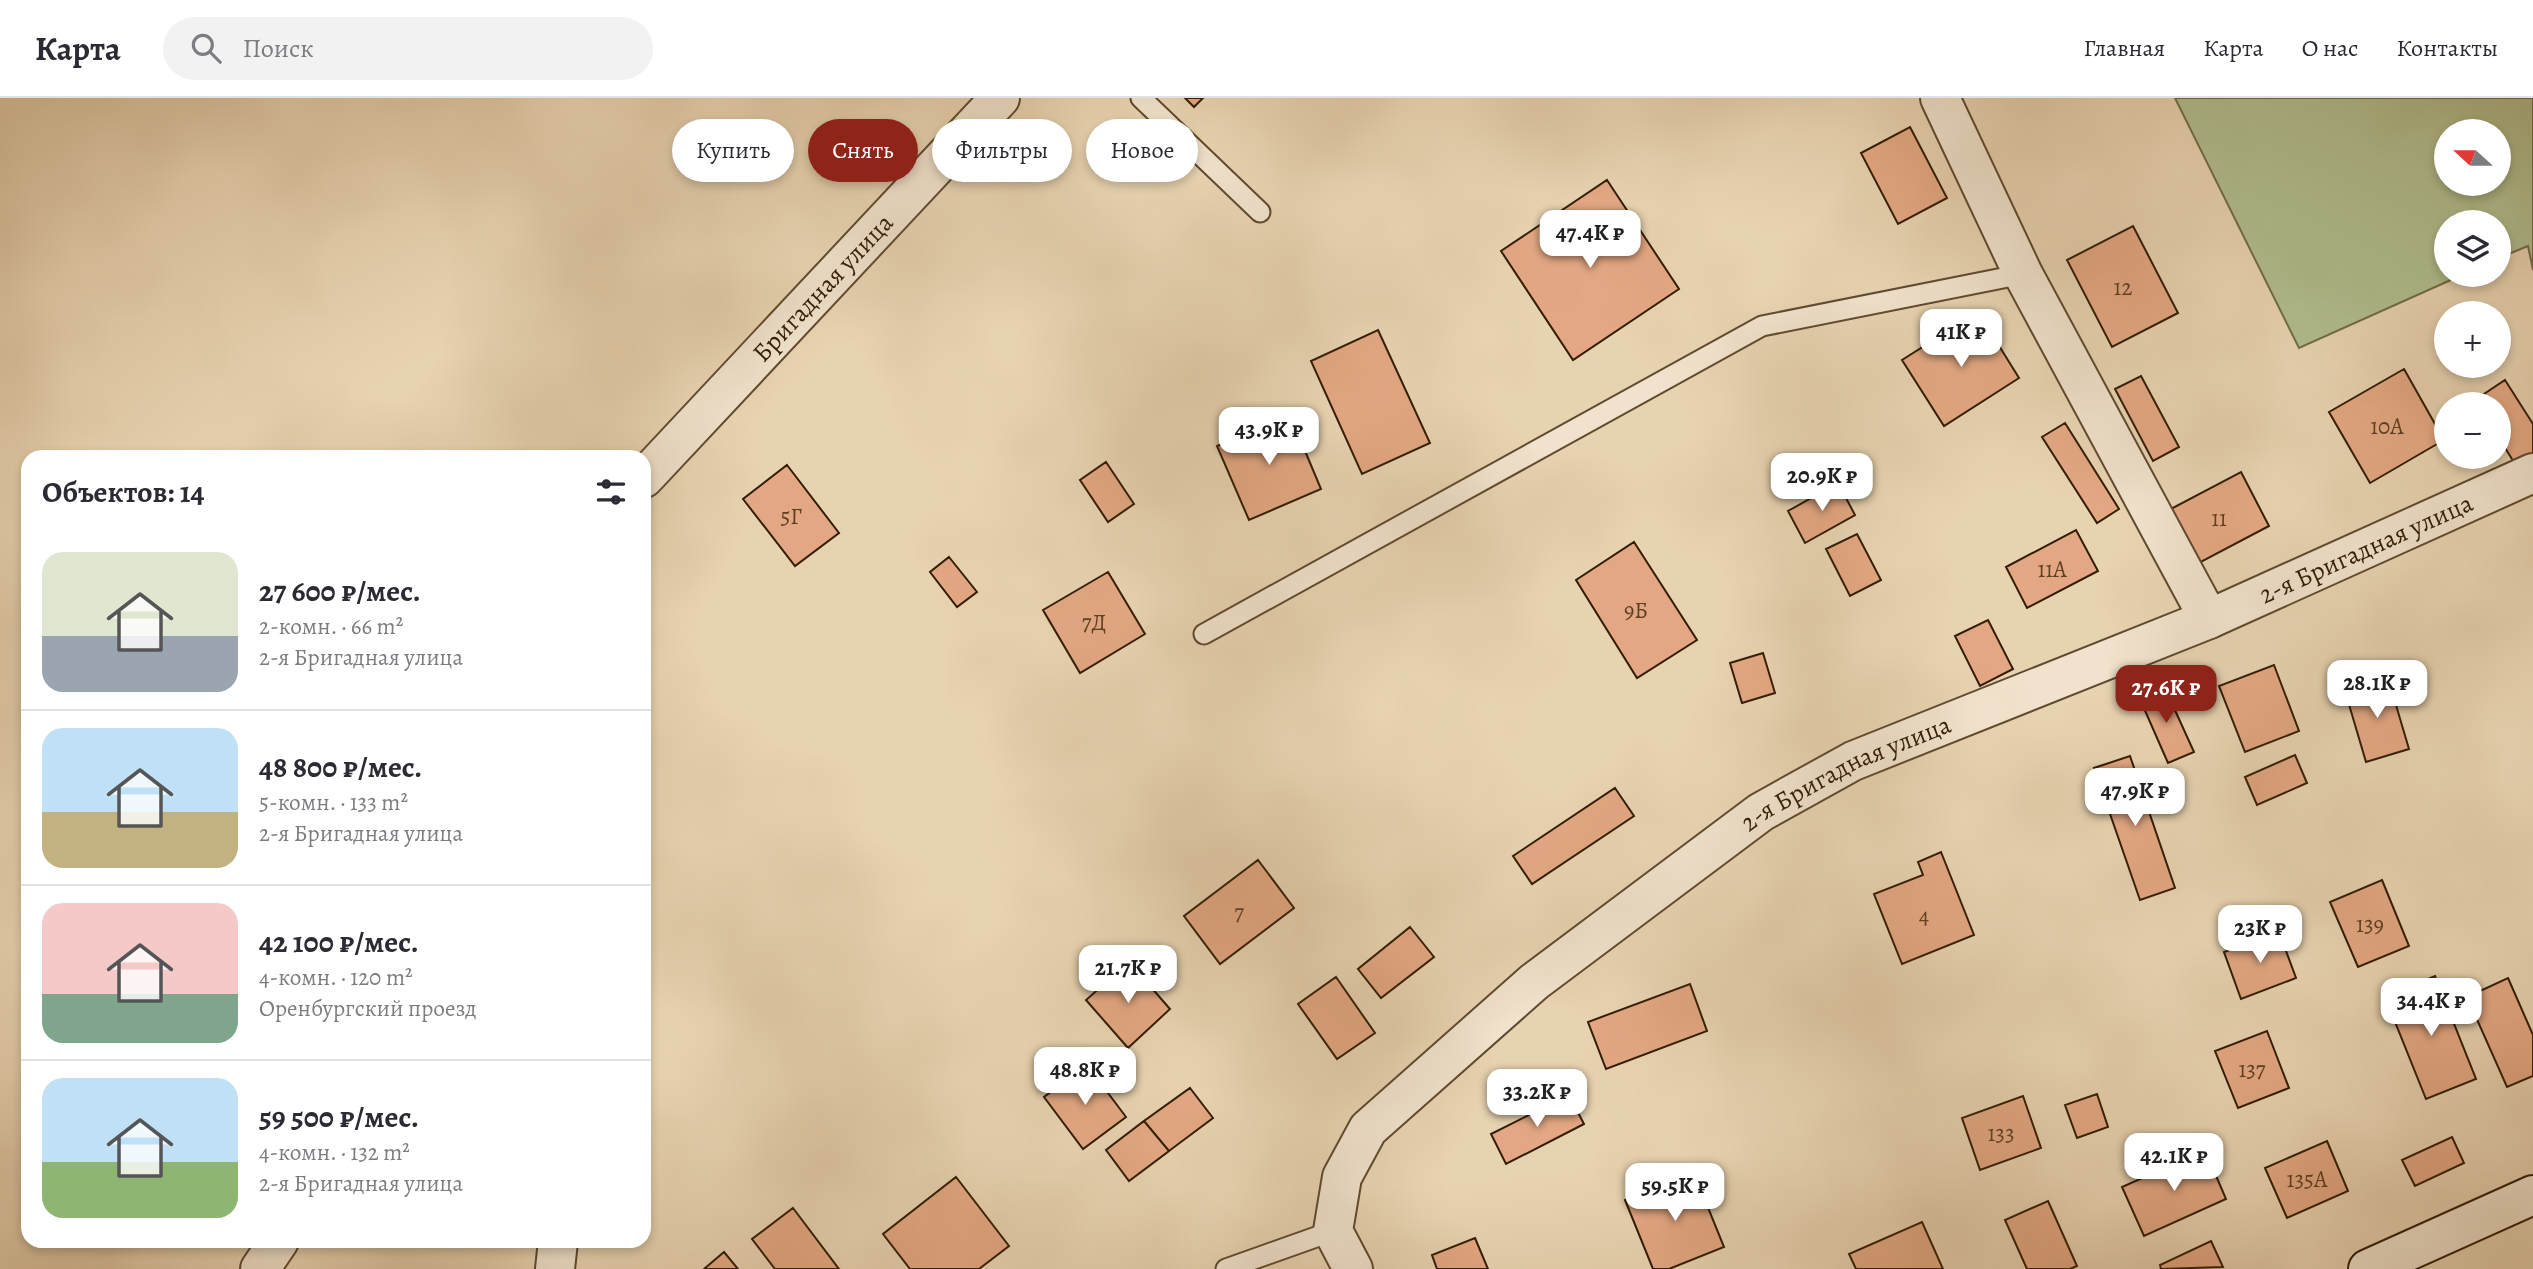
<!DOCTYPE html>
<html lang="ru">
<meta charset="utf-8">
<style>
:root{--surface:#fff;--page:#f2f2f3;--text:#2b2b33;--muted:#7c7c81;--line:#e1e1e2;--accent:#8f2418}
body{margin:0;font-family:Alegreya,serif;background:var(--page);color:var(--text);height:100vh;display:flex;flex-direction:column;font-size:26px;white-space:nowrap}
*{box-sizing:border-box;margin:0}
p{font-size:23px;color:var(--muted)}
.icon{flex:none;width:38px;height:38px;fill:none;stroke:currentColor;stroke-width:2;stroke-linecap:round;stroke-linejoin:round}
.map{position:relative;flex:1;overflow:hidden}
.details{position:absolute;left:21px;top:352px;width:630px;height:798px;display:flex;flex-direction:column;background:var(--surface);border-radius:21px;box-shadow:0 4px 10px #0003}
.details>*{flex:none}
.top-card{position:absolute;left:672px;top:21px;width:665px;height:63px;display:flex;gap:14px}
.needle{width:46px;rotate:291deg}
.fabs{position:absolute;left:2434px;top:21px;display:grid;gap:14px}
.fabs a{display:grid;place-items:center;width:77px;height:77px;border-radius:50%;background:var(--surface);box-shadow:0 4px 10px #0003;font-size:35px}
.price{position:absolute;translate:-50% -60px;padding:0 16px;border-radius:14px;background:#fff;color:#222;font-size:23px;line-height:46px;filter:drop-shadow(0 2px 4px #0008)}
.price::after{content:'';position:absolute;left:50%;top:42px;width:21px;height:16px;margin-left:-10px;background:inherit;clip-path:polygon(0 0,100% 0,50% 100%)}
.price.on{background:var(--accent);color:#fff}
ul{padding:0;list-style:none}
li{display:flex;align-items:center;gap:21px;height:175px;padding:0 21px}
li+li{border-top:2px solid var(--line)}
li span{display:grid;place-items:center;flex:none;width:196px;height:140px;border-radius:21px;color:#555}
li>.icon{margin-inline-start:auto}
span .icon{width:84px;height:84px;fill:#fffc;stroke-width:1}
li b{font-size:30px}
h2{display:flex;justify-content:space-between;align-items:center;height:84px;padding:0 21px;font-size:30px}
.pill{padding:0 24px;border-radius:32px;background:var(--surface);box-shadow:0 4px 10px #0003;font-size:24px;line-height:63px}
.pill.on{background:var(--accent);color:#fff}
header{display:flex;align-items:center;gap:42px;box-sizing:border-box;height:98px;padding:0 35px;background:var(--surface);border-bottom:2px solid var(--line)}
header strong{font-size:33px}
nav{display:flex;gap:38px;margin-inline-start:auto;font-size:24px}
.search{width:490px;height:63px;background:var(--page);display:flex;align-items:center;gap:18px;box-sizing:border-box;padding:0 24px;border-radius:38px;color:var(--muted);font-size:26px}
.map>svg:first-child{display:block}
.green{fill:#b1be8f;stroke:#726e4a;stroke-width:2;fill-rule:evenodd}
.building{fill:#e3a883;stroke:#331d04;stroke-width:2}
.lines{fill:none;stroke-linecap:round;stroke-linejoin:round}
.lane-casing{stroke:#604a2f;stroke-width:23}
.street-casing{stroke:#604a2f;stroke-width:42}
.secondary-casing{stroke:#331d04;stroke-width:42}
.lane{stroke:#f0e2cc;stroke-width:19}
.street{stroke:#f0e2cc;stroke-width:38}
.secondary{stroke:#f0e2cc;stroke-width:38}
.labels{text-anchor:middle;dominant-baseline:central;stroke-width:5;stroke-linejoin:round;paint-order:stroke}
.number-label{font-size:23px;fill:#5f4024}
.street-label{font-size:26px;fill:#331d04;stroke:#f0e2cc}
</style>
<header>
<strong>Карта</strong>
<div class="search"><svg class="icon" aria-label="search" viewBox="0 0 24 24"><circle cx="10" cy="10" r="6"/><path d="M15 15l6 6"/></svg>Поиск</div>
<nav><a>Главная</a><a>Карта</a><a>О нас</a><a>Контакты</a></nav>
</header>
<div class="map">
<svg width="2533" height="1171" viewBox="0 0 2533 1171">
<rect width="100%" height="100%" fill="#e8d3b1"/>
<filter id="stains"><feTurbulence type="fractalNoise" baseFrequency=".00286" numOctaves="4"/><feColorMatrix values="0 0 0 0 .2 0 0 0 0 .09 0 0 0 0 .02 0 0 0 .5 -.17"/></filter>
<radialGradient id="worn" r=".72"><stop offset=".6" stop-color="#630" stop-opacity="0"/><stop offset="1" stop-color="#630" stop-opacity=".3"/></radialGradient>
<path class="green" d="M2175,0h358v172l-5,-24 -29,12v-36h-53v53h16l-163,73zM2446,33h53v53h-53z"/>
<path class="building" d="M1185,0h18l-9,9z
M1910,29l37,71 -49,26 -37,-71z
M1607,82l72,109 -106,71 -72,-109z
M2133,128l45,87 -66,34 -45,-87z
M1978,214l41,66 -75,48 -42,-66z
M1378,232l52,113 -68,31 -51,-113z
M2404,271l40,71 -74,43 -41,-71z
M2141,278l38,71 -26,14 -38,-72z
M2505,282l28,44v29l-18,11 -16,-26v-34h-22l-2,-4z
M1290,317l31,74 -72,31 -32,-74z
M2065,325l54,86 -22,14 -55,-86z
M1106,364l28,42 -26,18 -28,-42z
M787,367l52,68 -44,33 -52,-67z
M2241,374l28,54 -72,38 -28,-54z
M1838,385l17,32 -50,28 -17,-32z
M2076,432l22,41 -71,37 -21,-41z
M1857,436l24,46 -31,16 -24,-47z
M1634,444l63,98 -60,38 -61,-98z
M949,459l28,35 -20,15 -27,-35z
M1108,474l37,62 -65,39 -37,-63z
M1988,522l25,49 -33,17 -25,-50z
M1763,555l12,40 -33,10 -12,-40z
M2274,567l25,66 -54,21 -26,-66z
M2388,580l21,71 -43,13 -21,-71z
M2164,588l30,66 -26,11 -29,-66z
M2295,657l12,28 -50,22 -12,-28z
M2130,658l45,132 -35,12 -46,-132z
M1615,690l19,28 -102,68 -19,-28z
M1941,754l33,83 -72,29 -28,-70 49,-19 -5,-13z
M1258,762l36,48 -74,56 -36,-48z
M2382,782l27,66 -51,21 -28,-65z
M1410,829l24,30 -53,41 -23,-29z
M2279,834l17,46 -55,21 -17,-47z
M1129,864l41,47 -42,39 -42,-48z
M2435,878l41,103 -50,20 -41,-102z
M1336,879l39,56 -38,26 -39,-55z
M2508,880l25,57v41l-26,11 -40,-90z
M1690,886l17,47 -101,38 -18,-47z
M2267,933l22,57 -51,20 -23,-57z
M1087,967l39,52 -43,32 -39,-52z
M1190,990l23,30 -44,33 -25,-30z
M2097,996l11,33 -31,11 -12,-33z
M1569,997l15,29 -78,40 -15,-30z
M2023,998l18,52 -61,22 -18,-52z
M1144,1023l25,30 -40,30 -23,-31z
M2452,1039l12,26 -49,23 -13,-26z
M2327,1043l21,50 -61,27 -22,-50z
M2205,1052l21,49 -82,37 -22,-49z
M1694,1075l30,74 -55,22h-16l-28,-69z
M956,1079l53,69 -30,23h-69l-27,-35z
M2048,1103l29,65 -7,3h-43l-22,-49z
M793,1110l46,61h-64l-23,-30z
M1922,1124l21,47h-87l-7,-15z
M1475,1140l13,31h-51l-5,-14z
M2211,1143l12,26 -62,2 -1,-4z
M724,1154l14,17h-34z"/>
<g class="lines">
<defs>
<path id="lane" d="M1141,0l119,114
M1204,536l558,-308 261,-52
M1226,1171l107,-38"/>
<g id="street">
<path d="M1940,0l83,176 186,345"/>
<path id="s1" d="M644,380l356,-380"/>
<path d="M260,1171l19,-28"/>
<path d="M555,1171l3,-28"/>
<path id="s2" d="M1353,1171l-20,-38 9,-54 26,-48 166,-147 227,-170 92,-51 356,-142 324,-146"/>
</g>
<path id="secondary" d="M2368,1171l165,-74"/>
</defs>
<use href="#lane" class="lane-casing"/>
<use href="#street" class="street-casing"/>
<use href="#secondary" class="secondary-casing"/>
<use href="#lane" class="lane"/>
<use href="#street" class="street"/>
<use href="#secondary" class="secondary"/>
</g>
<g class="labels">
<g class="number-label">
<text x="2123" y="189">12</text>
<text x="2387" y="328">10А</text>
<text x="791" y="418">5Г</text>
<text x="2219" y="420">11</text>
<text x="2052" y="471">11А</text>
<text x="1636" y="512">9Б</text>
<text x="1094" y="524">7Д</text>
<text x="1239" y="814">7</text>
<text x="1924" y="817">4</text>
<text x="2370" y="826">139</text>
<text x="2252" y="971">137</text>
<text x="2001" y="1035">133</text>
<text x="2307" y="1081">135А</text>
</g>
<g class="street-label">
<text stroke="none"><textPath href="#s1" startOffset="261">Бригадная улица</textPath></text>
<text stroke="none"><textPath href="#s2" startOffset="1318">2-я Бригадная улица</textPath></text>
<text stroke="none"><textPath href="#s2" startOffset="751">2-я Бригадная улица</textPath></text>
</g>
</g>
<rect width="100%" height="100%" filter="url(#stains)"/>
<rect width="100%" height="100%" fill="url(#worn)"/>
</svg>
<div class="fabs">
<a><svg class="needle" viewBox="-14 -14 28 28"><path d="M0-13l5 13h-10z" fill="#e53935"/><path d="M0 13l5-13h-10z" fill="#7c7c81"/></svg></a>
<a><svg class="icon" aria-label="layers" viewBox="0 0 24 24"><path d="M12 4l9 5-9 5-9-5zM3 14l9 5 9-5"/></svg></a>
<a>+</a>
<a>−</a>
</div>
<b class="price" style="left:1590px;top:172px">47.4K ₽</b>
<b class="price" style="left:1961px;top:271px">41K ₽</b>
<b class="price" style="left:1269px;top:369px">43.9K ₽</b>
<b class="price" style="left:1822px;top:415px">20.9K ₽</b>
<b class="price" style="left:2377px;top:622px">28.1K ₽</b>
<b class="price on" style="left:2166px;top:627px">27.6K ₽</b>
<b class="price" style="left:2135px;top:730px">47.9K ₽</b>
<b class="price" style="left:2260px;top:867px">23K ₽</b>
<b class="price" style="left:1128px;top:907px">21.7K ₽</b>
<b class="price" style="left:2431px;top:940px">34.4K ₽</b>
<b class="price" style="left:1085px;top:1009px">48.8K ₽</b>
<b class="price" style="left:1537px;top:1031px">33.2K ₽</b>
<b class="price" style="left:2174px;top:1095px">42.1K ₽</b>
<b class="price" style="left:1675px;top:1125px">59.5K ₽</b>
<div class="top-card">
<a class="pill">Купить</a>
<a class="pill on">Снять</a>
<a class="pill">Фильтры</a>
<a class="pill">Новое</a>
</div>
<section class="details">
<h2>Объектов: 14<svg class="icon" aria-label="filters" viewBox="0 0 24 24"><path d="M4 7h16M4 17h16"/><circle cx="9" cy="7" r="2"/><circle cx="15" cy="17" r="2"/></svg></h2>
<ul>
<li><span style="background:linear-gradient(#dfe7d0 60%,#9aa5b1 0)"><svg class="icon" aria-label="home" viewBox="0 0 24 24"><path d="M3 11l9-7 9 7M6 9v11h12V9"/></svg></span><div><b>27 600 ₽/мес.</b><p>2-комн. · 66 m²</p><p>2-я Бригадная улица</p></div></li>
<li><span style="background:linear-gradient(#bfe0f5 60%,#c2b280 0)"><svg class="icon" aria-label="home" viewBox="0 0 24 24"><path d="M3 11l9-7 9 7M6 9v11h12V9"/></svg></span><div><b>48 800 ₽/мес.</b><p>5-комн. · 133 m²</p><p>2-я Бригадная улица</p></div></li>
<li><span style="background:linear-gradient(#f6c9c9 65%,#7fa58c 0)"><svg class="icon" aria-label="home" viewBox="0 0 24 24"><path d="M3 11l9-7 9 7M6 9v11h12V9"/></svg></span><div><b>42 100 ₽/мес.</b><p>4-комн. · 120 m²</p><p>Оренбургский проезд</p></div></li>
<li><span style="background:linear-gradient(#bfe0f5 60%,#8fb573 0)"><svg class="icon" aria-label="home" viewBox="0 0 24 24"><path d="M3 11l9-7 9 7M6 9v11h12V9"/></svg></span><div><b>59 500 ₽/мес.</b><p>4-комн. · 132 m²</p><p>2-я Бригадная улица</p></div></li>
</ul>
</section>
</div>
